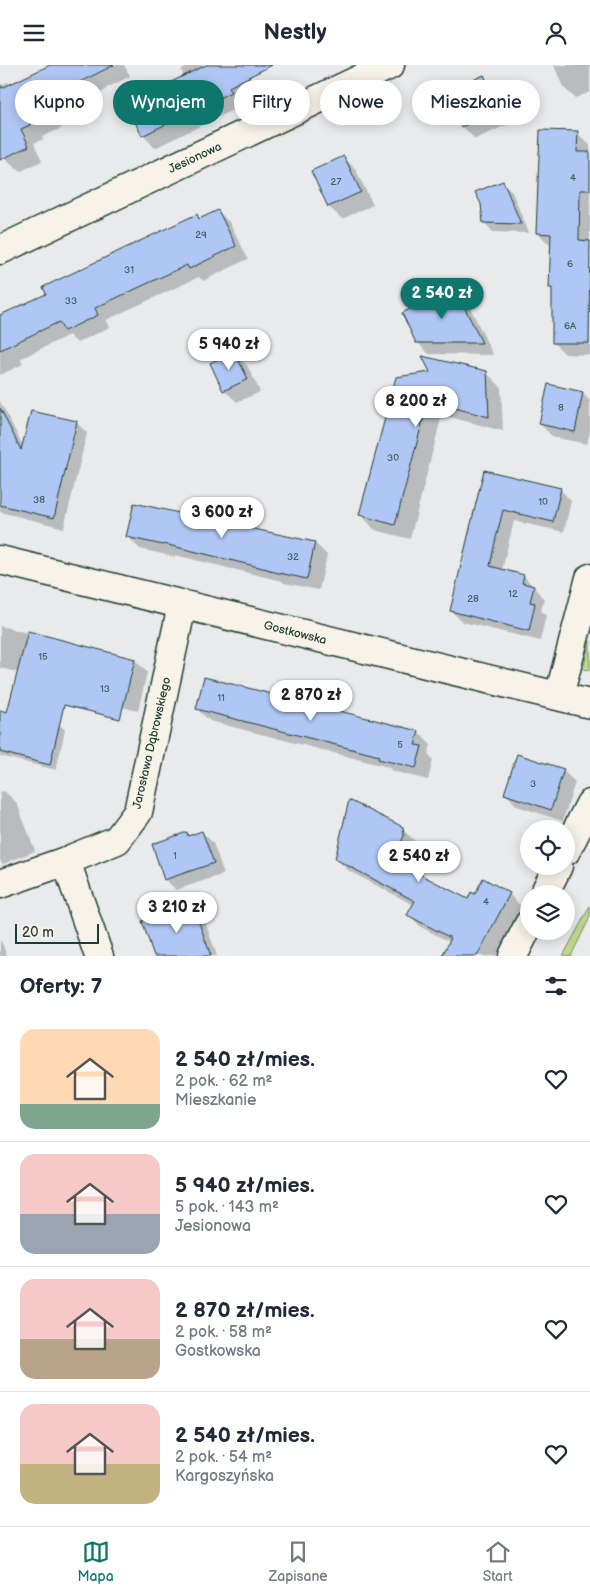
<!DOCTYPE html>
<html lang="pl">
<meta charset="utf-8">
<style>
:root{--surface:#fff;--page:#f2f2f3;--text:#1f2937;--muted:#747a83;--line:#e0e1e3;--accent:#0f766e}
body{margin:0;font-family:"Balsamiq Sans",sans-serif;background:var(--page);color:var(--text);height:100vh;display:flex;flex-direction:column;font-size:19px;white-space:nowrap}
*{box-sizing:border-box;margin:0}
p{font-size:16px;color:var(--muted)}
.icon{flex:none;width:28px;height:28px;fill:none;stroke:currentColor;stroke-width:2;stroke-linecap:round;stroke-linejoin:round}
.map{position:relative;height:891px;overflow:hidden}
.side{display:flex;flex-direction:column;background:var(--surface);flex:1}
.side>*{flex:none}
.banner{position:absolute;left:15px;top:15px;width:560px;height:45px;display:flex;gap:10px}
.tools{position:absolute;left:520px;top:755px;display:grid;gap:10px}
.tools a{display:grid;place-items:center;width:55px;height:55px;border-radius:50%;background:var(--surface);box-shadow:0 2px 12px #0003;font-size:25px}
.scale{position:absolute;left:15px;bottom:12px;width:84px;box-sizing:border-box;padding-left:5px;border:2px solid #1f3d34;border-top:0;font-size:14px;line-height:18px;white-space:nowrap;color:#1f3d34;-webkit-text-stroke:4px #f7f3e8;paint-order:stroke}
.price{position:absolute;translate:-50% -42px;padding:0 11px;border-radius:18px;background:#fff;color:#222;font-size:16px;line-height:32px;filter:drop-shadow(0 1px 2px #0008)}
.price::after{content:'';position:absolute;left:50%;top:30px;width:15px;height:11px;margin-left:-8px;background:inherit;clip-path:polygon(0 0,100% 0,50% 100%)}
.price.on{background:var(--accent);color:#fff}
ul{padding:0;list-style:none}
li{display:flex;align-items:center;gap:15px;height:125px;padding:0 20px}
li+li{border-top:1px solid var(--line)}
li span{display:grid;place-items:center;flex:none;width:140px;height:100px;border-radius:15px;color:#555}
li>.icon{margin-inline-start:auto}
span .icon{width:60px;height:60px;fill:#fffc;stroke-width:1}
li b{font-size:21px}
h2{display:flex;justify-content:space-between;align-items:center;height:60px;padding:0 20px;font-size:21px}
.pill{padding:0 18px;border-radius:22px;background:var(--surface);box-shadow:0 2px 12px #0003;font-size:18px;line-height:45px}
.pill.on{background:var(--accent);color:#fff}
header{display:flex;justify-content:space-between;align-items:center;height:65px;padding:0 20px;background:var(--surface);font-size:22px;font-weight:700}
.tab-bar{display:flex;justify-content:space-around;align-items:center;height:70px;border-top:1px solid var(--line);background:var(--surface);font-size:14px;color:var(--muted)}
.tab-bar a{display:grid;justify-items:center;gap:2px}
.tab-bar .on{color:var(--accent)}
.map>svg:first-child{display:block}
.green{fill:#bdd78e;stroke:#6e8a61}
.shadow{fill:#0003}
.building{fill:#b0c7f5;stroke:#1f3d34}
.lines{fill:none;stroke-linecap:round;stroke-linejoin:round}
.minor-casing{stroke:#1f3d34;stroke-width:31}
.minor{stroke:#f7f3e8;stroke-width:28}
.labels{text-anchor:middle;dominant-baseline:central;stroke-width:4;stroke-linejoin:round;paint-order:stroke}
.number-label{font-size:10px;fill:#436064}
.street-label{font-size:12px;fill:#1f3d34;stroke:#f7f3e8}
</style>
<header><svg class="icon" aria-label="menu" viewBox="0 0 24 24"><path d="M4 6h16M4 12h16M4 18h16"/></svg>Nestly<svg class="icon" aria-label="person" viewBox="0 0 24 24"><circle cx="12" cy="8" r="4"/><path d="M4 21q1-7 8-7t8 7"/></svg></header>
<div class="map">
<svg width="590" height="891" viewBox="0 0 590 891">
<rect width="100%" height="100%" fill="#e9eaeb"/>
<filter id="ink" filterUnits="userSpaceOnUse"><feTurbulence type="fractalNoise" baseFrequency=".02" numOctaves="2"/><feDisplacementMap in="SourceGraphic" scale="10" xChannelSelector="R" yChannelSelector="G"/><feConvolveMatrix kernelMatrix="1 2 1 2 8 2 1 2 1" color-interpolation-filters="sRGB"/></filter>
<g filter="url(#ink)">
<path class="green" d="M590,576v29l-7,-1z
M590,841v11l-19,39h-8z"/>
<path class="shadow" d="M53,0h71l6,11 -25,13 1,1 -34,18 3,6 -16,7 3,7 -20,9 2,2 -10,4 8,18 -21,10 -3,-3 -2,1 -16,-17v-66l8,-4 3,3z
M192,0h52l13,26 -17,9 3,5 -88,43 -12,-13 41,-58 -3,-7z
M554,0h36v27l-15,6 -12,-11z
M484,12l13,12 14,34 -36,16 -13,-13z
M577,68l13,12v210l-25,-1 -12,-12v-51l-3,-4 2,-42h-2l-12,-12z
M344,92l12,13 17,35 -31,14 -13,-12 -16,-35z
M503,117l9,10 17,41 -36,-1 -9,-10 -2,-18z
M218,146l12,12 18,36 -45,22 -4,-4 -93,43 4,7 -33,16 -8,-8 -49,24 3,5 -23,11v-58l48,-22 149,-79 4,4z
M454,222l12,12 27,56 -64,-1 -12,-12z
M234,288l13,12 13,27 -23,10 -13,-12z
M486,307l15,15 2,44 -61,-16 -32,124 -35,-9 -14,-15 36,-137z
M549,321l34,8 7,7v30l-3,13 -34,-7 -13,-13z
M0,336l23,45 53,-24 11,11 -23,95 -64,-16z
M485,406l75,18 11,12 -7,31 -50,-11 -8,32 -4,17 22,6 20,23 -3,12 5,4 -6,26 -77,-19 -12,-11z
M189,452l52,3 10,10 64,13 12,12 -8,35 -35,-7 -2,-2 -107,-26v2l-35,-8 -12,-12z
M0,561l135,34 12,12 -9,39 -107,-27 -11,-11 -20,-5z
M197,644l221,23 13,13 -3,9 5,6 -5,20 -36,-9 -4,-4 -178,-46z
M0,646l59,13 6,6 -9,40 -56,-14z
M563,706l12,11 -12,39 -46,-15 -11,-12z
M4,726l13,12 18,48 -32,13 -3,-3v-69z
M402,764l13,12 1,8 -10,19 62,33 7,-6 8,-15 26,14 13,13 -26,49h-53l7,-14 -29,-15 -13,-13 6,-9 -65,-34 -13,-13z
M202,767l11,11 11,31 -48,16 -11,-11 21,-46 3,3z
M192,839l11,12 14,40h-62z
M0,875l2,3 5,13h-7z"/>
<path class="building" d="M50,0h64l-56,28 3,6 -16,8 3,6 -19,10 1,2 -9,4 8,17 -29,14v-76l2,4z
M206,0h66l-43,22 2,5 -89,44 -16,-32z
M484,10l16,35 -39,17 -15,-35z
M540,65l38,1 -1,21h13v38h-10l-1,50 11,1 -1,102h-37v-55h-3l2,-54 -15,-1z
M344,91l17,36 -33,15 -17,-36z
M503,116l18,43 -38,-1 -2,-19 -6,-12z
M218,145l18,36 -47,23 -2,-4 -92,43 3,7 -34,16 -5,-9 -59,28v-35l46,-21 -3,-7 154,-73 2,5z
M454,221l28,57h-66l-14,-30 24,-12 -1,-2z
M234,286l14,28 -25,12 -13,-28z
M422,291l65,15 2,46 -61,-16 -33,124 -36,-10 37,-138 34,-5z
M548,319l35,8 -8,40 -36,-8z
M0,343l21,42 10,-39 46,10 -23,97 -54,-13z
M484,405l77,18 -8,34 -50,-12 -8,32 -5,24 34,9 -2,8 12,3 -4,16 5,1 -6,28 -79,-20z
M134,438l54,12 3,-9 51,13 -2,7 75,16 -8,37 -37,-8 1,-1 -107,-26 -1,1 -37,-8z
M28,566l107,28 -15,60 -56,-14 -14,60 -50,-13v-42l7,2z
M204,612l215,54 -4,14 7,1 -6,22 -38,-9 1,-3 -183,-47z
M517,689l47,15 -13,41 -47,-16z
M349,735l54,27 1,9 -12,24 76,39 3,-7 4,2 8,-16 27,15 -33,63h-35l9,-18 -44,-23 8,-14 -80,-42z
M202,766l12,32 -50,17 -12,-36 35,-12 1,4z
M192,838l19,53h-57l-12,-35z"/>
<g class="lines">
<defs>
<path id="minor" d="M0,185l390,-185
M0,495l590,144
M559,631l31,-118
M566,786l24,-47
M66,796l33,95
M0,819l66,-23 51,-21 21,-28 44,-207
M544,829l14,-28
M513,891l16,-32"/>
</defs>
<use href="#minor" class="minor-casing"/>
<use href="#minor" class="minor"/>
</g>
</g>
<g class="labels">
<g class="number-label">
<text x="573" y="113">4</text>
<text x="336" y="117">27</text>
<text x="201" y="170">29</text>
<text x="570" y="199">6</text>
<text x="129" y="205">31</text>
<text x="71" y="236">33</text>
<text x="570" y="261">6A</text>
<text x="561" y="343">8</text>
<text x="393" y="393">30</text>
<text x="39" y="435">38</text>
<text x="543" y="437">10</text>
<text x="293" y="492">32</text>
<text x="513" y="529">12</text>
<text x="473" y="534">28</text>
<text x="43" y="592">15</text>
<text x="105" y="624">13</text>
<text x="221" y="633">11</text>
<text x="400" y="680">5</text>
<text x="533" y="719">3</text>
<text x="175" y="791">1</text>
<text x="486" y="837">4</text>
</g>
<g class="street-label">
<text transform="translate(195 93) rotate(-25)">Jesionowa</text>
<text transform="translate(295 568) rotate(14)">Gostkowska</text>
<text transform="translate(152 678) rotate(-77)">Jarosława Dąbrowskiego</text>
</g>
</g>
</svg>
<div class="tools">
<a><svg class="icon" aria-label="locate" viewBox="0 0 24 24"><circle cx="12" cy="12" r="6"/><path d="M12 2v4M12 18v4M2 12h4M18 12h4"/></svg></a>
<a><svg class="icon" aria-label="layers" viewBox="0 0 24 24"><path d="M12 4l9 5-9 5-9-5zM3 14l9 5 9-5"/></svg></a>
</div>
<div class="scale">20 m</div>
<b class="price on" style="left:442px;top:255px">2 540 zł</b>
<b class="price" style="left:229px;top:306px">5 940 zł</b>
<b class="price" style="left:416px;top:363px">8 200 zł</b>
<b class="price" style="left:222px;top:474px">3 600 zł</b>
<b class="price" style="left:311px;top:657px">2 870 zł</b>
<b class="price" style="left:419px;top:818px">2 540 zł</b>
<b class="price" style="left:177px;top:869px">3 210 zł</b>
<div class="banner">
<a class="pill">Kupno</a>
<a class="pill on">Wynajem</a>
<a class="pill">Filtry</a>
<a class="pill">Nowe</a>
<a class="pill">Mieszkanie</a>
</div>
</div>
<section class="side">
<h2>Oferty: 7<svg class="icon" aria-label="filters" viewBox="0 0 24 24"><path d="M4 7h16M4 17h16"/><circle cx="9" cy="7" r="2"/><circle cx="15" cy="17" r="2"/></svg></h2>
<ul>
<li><span style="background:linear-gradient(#ffd9b3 75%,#7fa58c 0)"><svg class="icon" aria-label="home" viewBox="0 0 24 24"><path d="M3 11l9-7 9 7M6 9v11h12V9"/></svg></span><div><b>2 540 zł/mies.</b><p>2 pok. · 62 m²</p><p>Mieszkanie</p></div><svg class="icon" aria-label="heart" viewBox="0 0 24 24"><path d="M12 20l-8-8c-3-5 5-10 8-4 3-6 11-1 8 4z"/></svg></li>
<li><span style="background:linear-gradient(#f6c9c9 60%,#9aa5b1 0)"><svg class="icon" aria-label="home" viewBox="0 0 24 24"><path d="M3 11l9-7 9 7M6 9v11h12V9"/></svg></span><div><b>5 940 zł/mies.</b><p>5 pok. · 143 m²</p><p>Jesionowa</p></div><svg class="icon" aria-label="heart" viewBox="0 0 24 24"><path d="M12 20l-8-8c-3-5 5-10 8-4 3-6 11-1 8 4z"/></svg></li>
<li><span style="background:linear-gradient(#f6c9c9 60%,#b9a48a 0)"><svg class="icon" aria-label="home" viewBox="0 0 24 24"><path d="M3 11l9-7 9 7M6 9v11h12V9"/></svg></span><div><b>2 870 zł/mies.</b><p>2 pok. · 58 m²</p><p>Gostkowska</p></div><svg class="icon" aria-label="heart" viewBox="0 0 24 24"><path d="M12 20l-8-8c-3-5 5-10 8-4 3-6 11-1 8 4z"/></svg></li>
<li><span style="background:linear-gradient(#f6c9c9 60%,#c2b280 0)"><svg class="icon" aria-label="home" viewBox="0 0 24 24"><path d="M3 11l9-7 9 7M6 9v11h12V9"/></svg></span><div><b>2 540 zł/mies.</b><p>2 pok. · 54 m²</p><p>Kargoszyńska</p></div><svg class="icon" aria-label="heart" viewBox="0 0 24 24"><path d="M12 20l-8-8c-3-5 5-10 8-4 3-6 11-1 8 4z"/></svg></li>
</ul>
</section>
<nav class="tab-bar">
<a class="on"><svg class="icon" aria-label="map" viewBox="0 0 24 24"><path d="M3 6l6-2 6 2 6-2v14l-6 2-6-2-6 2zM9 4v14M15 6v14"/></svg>Mapa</a>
<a><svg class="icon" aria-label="saved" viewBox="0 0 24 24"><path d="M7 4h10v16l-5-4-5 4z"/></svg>Zapisane</a>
<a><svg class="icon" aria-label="home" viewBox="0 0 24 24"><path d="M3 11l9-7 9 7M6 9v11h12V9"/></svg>Start</a>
</nav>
